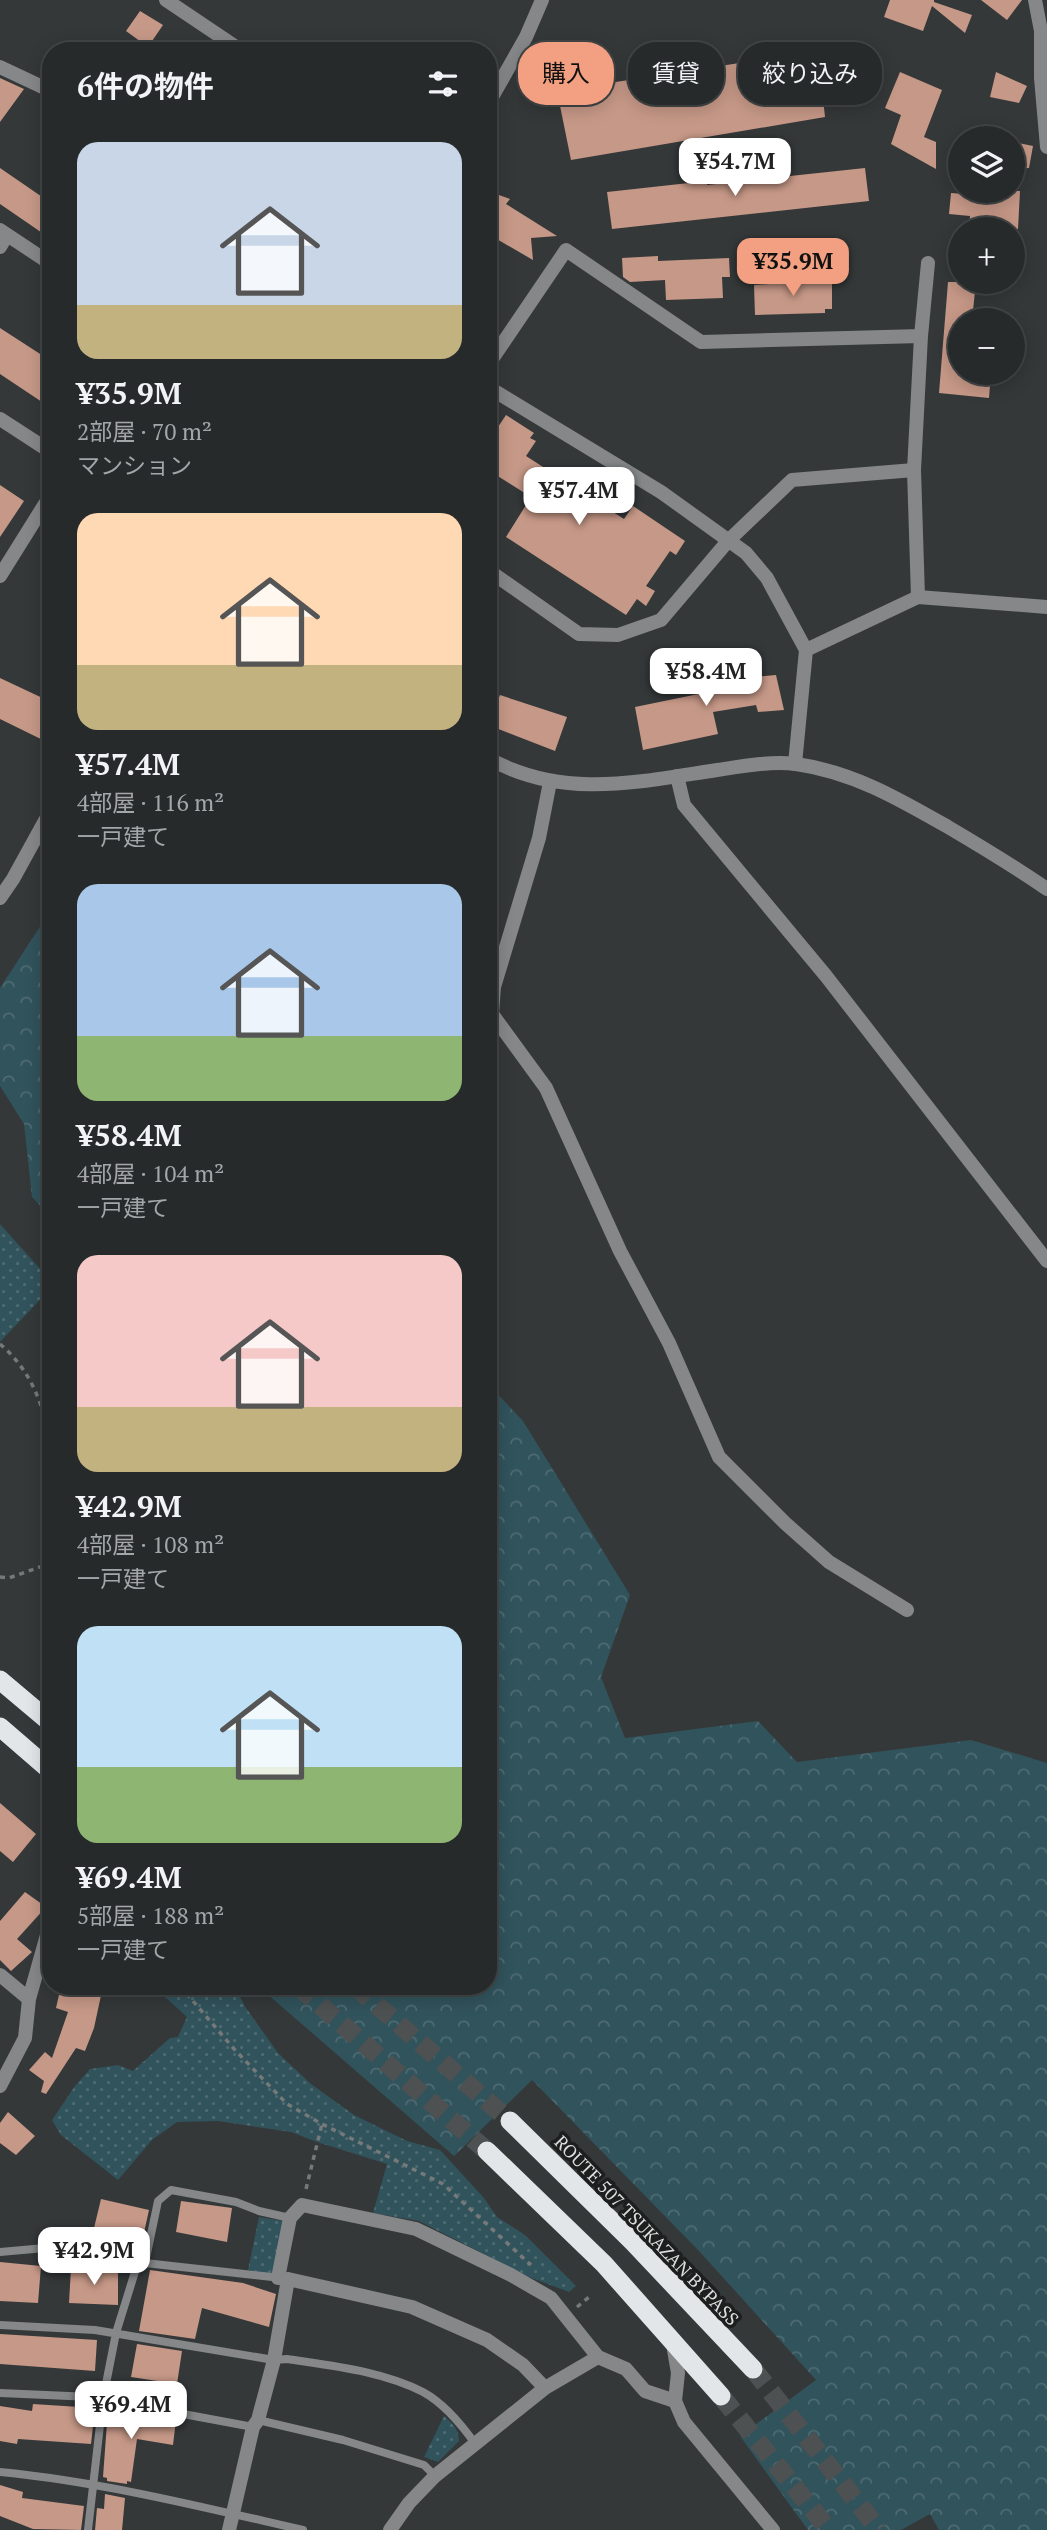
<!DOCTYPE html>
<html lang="ja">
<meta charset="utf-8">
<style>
:root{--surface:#272a2b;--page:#2f3233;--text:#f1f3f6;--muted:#a4a7a9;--line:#434647;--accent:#f2a081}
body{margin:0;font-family:"PT Serif","Noto Sans JP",serif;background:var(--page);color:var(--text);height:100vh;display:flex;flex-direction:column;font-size:26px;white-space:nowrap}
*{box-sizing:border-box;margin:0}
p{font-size:23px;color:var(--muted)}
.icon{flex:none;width:38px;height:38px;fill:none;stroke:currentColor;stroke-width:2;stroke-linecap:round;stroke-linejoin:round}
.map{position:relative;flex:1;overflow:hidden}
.sheet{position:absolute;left:42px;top:42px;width:455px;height:1953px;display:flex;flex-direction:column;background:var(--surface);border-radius:28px;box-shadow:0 4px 18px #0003,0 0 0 2px var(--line)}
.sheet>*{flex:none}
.top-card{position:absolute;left:518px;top:42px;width:424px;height:63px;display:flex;gap:14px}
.tools{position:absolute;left:948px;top:126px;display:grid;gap:14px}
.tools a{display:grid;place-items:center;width:77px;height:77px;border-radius:50%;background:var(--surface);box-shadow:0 4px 18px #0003,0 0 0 2px var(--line);font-size:35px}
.price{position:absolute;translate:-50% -60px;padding:0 16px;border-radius:14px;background:#fff;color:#222;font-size:23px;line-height:46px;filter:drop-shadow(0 2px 4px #0008)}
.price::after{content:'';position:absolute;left:50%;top:42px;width:21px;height:16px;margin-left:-10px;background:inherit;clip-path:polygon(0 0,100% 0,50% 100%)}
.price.current{background:var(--accent);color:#111}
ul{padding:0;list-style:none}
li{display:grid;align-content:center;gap:14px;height:371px;padding:0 35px}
li span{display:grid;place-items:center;height:217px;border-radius:21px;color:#555}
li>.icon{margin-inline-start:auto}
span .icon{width:126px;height:126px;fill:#fffc;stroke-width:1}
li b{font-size:30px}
h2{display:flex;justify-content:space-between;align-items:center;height:84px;padding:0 35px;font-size:30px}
.tag{padding:0 24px;border-radius:28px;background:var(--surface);box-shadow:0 4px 18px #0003,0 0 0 2px var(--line);font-size:24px;line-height:63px}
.tag.current{background:var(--accent);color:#111}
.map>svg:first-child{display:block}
.forest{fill:url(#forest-crowns)}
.park{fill:url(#park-dots)}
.building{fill:#c69887}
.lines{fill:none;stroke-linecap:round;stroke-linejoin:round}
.trunk-tunnel{stroke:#4d5152;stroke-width:19;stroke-dasharray:19 10;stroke-linecap:butt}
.path{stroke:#76797a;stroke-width:3.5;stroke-dasharray:5 5;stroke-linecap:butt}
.service{stroke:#858788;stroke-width:8}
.minor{stroke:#858788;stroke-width:14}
.tertiary{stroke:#858788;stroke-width:14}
.trunk{stroke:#e2e6e8;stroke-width:19}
.labels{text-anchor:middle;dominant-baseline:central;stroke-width:7;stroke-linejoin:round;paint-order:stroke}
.street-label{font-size:18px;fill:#dbddde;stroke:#1d1f1f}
</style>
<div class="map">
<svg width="1047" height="2530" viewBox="0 0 1047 2530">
<defs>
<pattern id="forest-crowns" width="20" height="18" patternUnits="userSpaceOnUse" patternTransform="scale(1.75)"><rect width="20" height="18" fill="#31535c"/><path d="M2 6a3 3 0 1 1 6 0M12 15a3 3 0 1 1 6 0" fill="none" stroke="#4e6b73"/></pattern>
<pattern id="park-dots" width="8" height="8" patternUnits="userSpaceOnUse" patternTransform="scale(1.75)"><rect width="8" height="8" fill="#31535c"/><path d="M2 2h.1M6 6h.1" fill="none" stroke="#4e6b73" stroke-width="1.8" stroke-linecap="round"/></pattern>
</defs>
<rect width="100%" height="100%" fill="#343839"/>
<path class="forest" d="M43,922l8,9v286l-19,-20 -8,-73 -24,-38v-98z
M488,1384l35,37 107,174 -29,82 24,61 133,-17 39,41 174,-22 76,23v767h-108l-9,-16 -29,16h-93l-68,-94 76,-56 -117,-129 -167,-171 -78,76 -196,-170h230z"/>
<path class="park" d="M0,1224l51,57v7l-51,54z
M153,1986h81l12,22 32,45 33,31 43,31 53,26 33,9 44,48 13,19 28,18 51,51 -7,6 -40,-15 -110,-56 -46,-8 14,-49 -70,-22 -26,-10 -73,-11 -41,1 -25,18 -34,40 -57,-45 -9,-15 23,-34 15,-17 28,-4 15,6 37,-33 8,-1 9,-20z
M259,2217l24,4 -9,54 -26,-5z
M444,2416c9,8 15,13 15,25l-21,21 -14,-5z"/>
<path class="building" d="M890,0h44v2l38,13 -7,18 -33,-27 -9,25 -39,-14z
M981,0h41l-15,20z
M140,11l23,14 -15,22 -22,-16z
M818,51l7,66 -254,43 -14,-69z
M900,72l42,18 -18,47 12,5v27l-45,-25 10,-29 -16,-7z
M996,72l31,14 -8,17 -29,-6z
M0,78l24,11 -24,33z
M1013,142l20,4 -4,22 -16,1z
M0,168l51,35v36l-51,-35z
M865,168l4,33 -257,28 -5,-37 100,-11v4z
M488,191l22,8 -4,5 51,32 -26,2 2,22 -45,-26z
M965,191h55l-2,38h-49l1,-13 -21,-2 2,-21 14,1z
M658,256v5l71,-3 1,19h-8l1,21 -57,2 -1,-20 -35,2 -7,-5 -1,-19z
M832,280v29h-7v4l-70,2 -1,-30z
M948,282h28l-4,38h-11v53h30l-2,25 -50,-5z
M0,328l51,33v47l-51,-34z
M506,415l28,18 -4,5 6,3 -10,15 98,63 9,-13 52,35 -9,14 -6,-4 -24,35 9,5 -9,15 -9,-7 -11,16 -120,-78 25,-40 -43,-27v-28z
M0,485l24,16 -24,36z
M738,663l3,15 35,-3 8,35 -26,2 -2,-7 -43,7 5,22 -75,16 -8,-43 83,-17 -8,-22z
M0,678l51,24v42l-51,-25z
M500,695l67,22 -12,34 -67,-26z
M0,1803l36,31 -23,28 -13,-11z
M25,1892l21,15 -29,32 15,13 -21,19 -11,-11v-39z
M61,1986h42l-9,42 -9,23 -9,-3 -30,46 -5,-2 3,-11 -15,-11 16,-18 7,6 16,-46 -12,-4z
M8,2112l27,24 -19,19 -16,-12v-20z
M101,2199l48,11 -6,27 -49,-9z
M181,2201l51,7 -5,34 -51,-10z
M0,2262l41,4 -3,37 -38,-2z
M71,2268l47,2v35l-49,-2z
M150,2270l93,13 33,11 -7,33 -67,-19 -7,31 -56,-8z
M0,2334l97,6 -2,31 -95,-7z
M137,2344l45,7 -5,33 -46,-7z
M33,2404l62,4 -4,36 -73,-5 -1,5 -17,-3v-35l32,5z
M108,2409l68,11 -3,25 -36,-6 -6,43 -4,-1v3l-20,-3v-3l-4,-1z
M0,2485l23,7 -1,6 62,8 -3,24 -48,-1 -33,-13z
M105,2494l20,4 -3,32h-27l2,-22 7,1z"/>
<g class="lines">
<path class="trunk-tunnel" d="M298,1986l189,165
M355,1986l155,135
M753,2369l126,161
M721,2396l108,134"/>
<path class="path" d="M0,1344c32,27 48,67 48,108 0,17 -3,33 3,50
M0,1577l9,1 42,-15
M180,1986l55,64 52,54 35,20 121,60 88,81
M306,2189l16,-65
M577,2307l12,-10"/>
<path class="service" d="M0,2252l56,-5 16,5 73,11 136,15
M145,2263l13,-62 13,-11 65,12 23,9 31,7
M0,2325l95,5 179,30 13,-1c46,7 95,12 136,33 22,12 39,33 53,53
M0,2393l92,4 161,30
M258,2420l85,20 81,25 11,11
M0,2472c103,10 202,35 303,58
M88,2530l15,-131 13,-66 22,-71"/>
<path class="minor" d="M166,0l76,51
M1035,0l6,31v47l6,69
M0,67l51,24
M0,230l51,34
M0,247l7,-12
M921,336l7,-73
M488,365l78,-115 135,92 220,-6 -7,134 -122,10 -64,61 -67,79 -43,15 -39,-1 -91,-64
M488,387l173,105 85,61 21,25 39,72 -11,114
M914,470l4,127
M0,576l45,-72
M806,650l112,-53 129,10
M677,776l7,29 142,171 221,285
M550,782l-11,56 -45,149 -2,27 54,74 74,163 49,92 50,114 66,66 44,39 78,48
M0,1975l29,24
M0,2086l25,-48 4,-39 22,-78
M278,2278l12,-60 12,-13 114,24 95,46 40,23 47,59 28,12 19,22 30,10
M229,2530l24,-103 5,-7 16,-60 14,-81 124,28 75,33 36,25 22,23
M390,2530l19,-27 26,-27 110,-88 53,-31"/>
<path class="tertiary" d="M488,104l38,-67 16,-37
M0,419l51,33
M488,758c74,42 150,24 229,12 26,-4 53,-9 79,-6 57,8 103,35 152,63 34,20 67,40 99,62
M0,898l13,-19 38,-69
M673,2344l5,29 -3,28 9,21 89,108"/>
<path class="trunk" d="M0,1680l51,43
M0,1727l51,44
M510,2121l123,121 120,127
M487,2151l117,113 117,132"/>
</g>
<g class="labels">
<g class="street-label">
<text transform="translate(647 2230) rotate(46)">ROUTE 507 TSUKAZAN BYPASS</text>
</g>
</g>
</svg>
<div class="tools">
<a><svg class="icon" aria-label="layers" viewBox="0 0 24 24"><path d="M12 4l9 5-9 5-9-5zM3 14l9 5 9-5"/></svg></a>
<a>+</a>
<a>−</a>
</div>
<b class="price" style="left:735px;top:198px">¥54.7M</b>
<b class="price current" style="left:793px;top:298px">¥35.9M</b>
<b class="price" style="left:579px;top:527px">¥57.4M</b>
<b class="price" style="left:706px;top:708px">¥58.4M</b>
<b class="price" style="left:94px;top:2287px">¥42.9M</b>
<b class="price" style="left:131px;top:2441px">¥69.4M</b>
<div class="top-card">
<a class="tag current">購入</a>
<a class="tag">賃貸</a>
<a class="tag">絞り込み</a>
</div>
<section class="sheet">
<h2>6件の物件<svg class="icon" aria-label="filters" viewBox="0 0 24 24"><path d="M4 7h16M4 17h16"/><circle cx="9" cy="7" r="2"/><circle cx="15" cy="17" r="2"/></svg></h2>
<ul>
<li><span style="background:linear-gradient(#c9d6e8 75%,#c2b280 0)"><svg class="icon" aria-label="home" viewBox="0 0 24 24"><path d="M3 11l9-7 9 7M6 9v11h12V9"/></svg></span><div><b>¥35.9M</b><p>2部屋 · 70 m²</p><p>マンション</p></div></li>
<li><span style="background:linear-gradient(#ffd9b3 70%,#c2b280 0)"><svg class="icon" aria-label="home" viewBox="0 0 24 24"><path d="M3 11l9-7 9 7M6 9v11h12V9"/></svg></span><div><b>¥57.4M</b><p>4部屋 · 116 m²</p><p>一戸建て</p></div></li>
<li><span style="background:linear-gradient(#a9c7e8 70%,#8fb573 0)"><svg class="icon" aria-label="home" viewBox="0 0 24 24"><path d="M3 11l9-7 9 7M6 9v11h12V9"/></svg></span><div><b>¥58.4M</b><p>4部屋 · 104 m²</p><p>一戸建て</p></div></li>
<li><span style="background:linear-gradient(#f6c9c9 70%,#c2b280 0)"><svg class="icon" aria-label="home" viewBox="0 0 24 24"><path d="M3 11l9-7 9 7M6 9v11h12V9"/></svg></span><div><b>¥42.9M</b><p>4部屋 · 108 m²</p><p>一戸建て</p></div></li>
<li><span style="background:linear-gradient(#bfe0f5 65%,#8fb573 0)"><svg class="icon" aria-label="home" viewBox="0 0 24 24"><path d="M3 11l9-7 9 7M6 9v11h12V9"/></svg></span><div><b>¥69.4M</b><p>5部屋 · 188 m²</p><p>一戸建て</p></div></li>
</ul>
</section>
</div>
